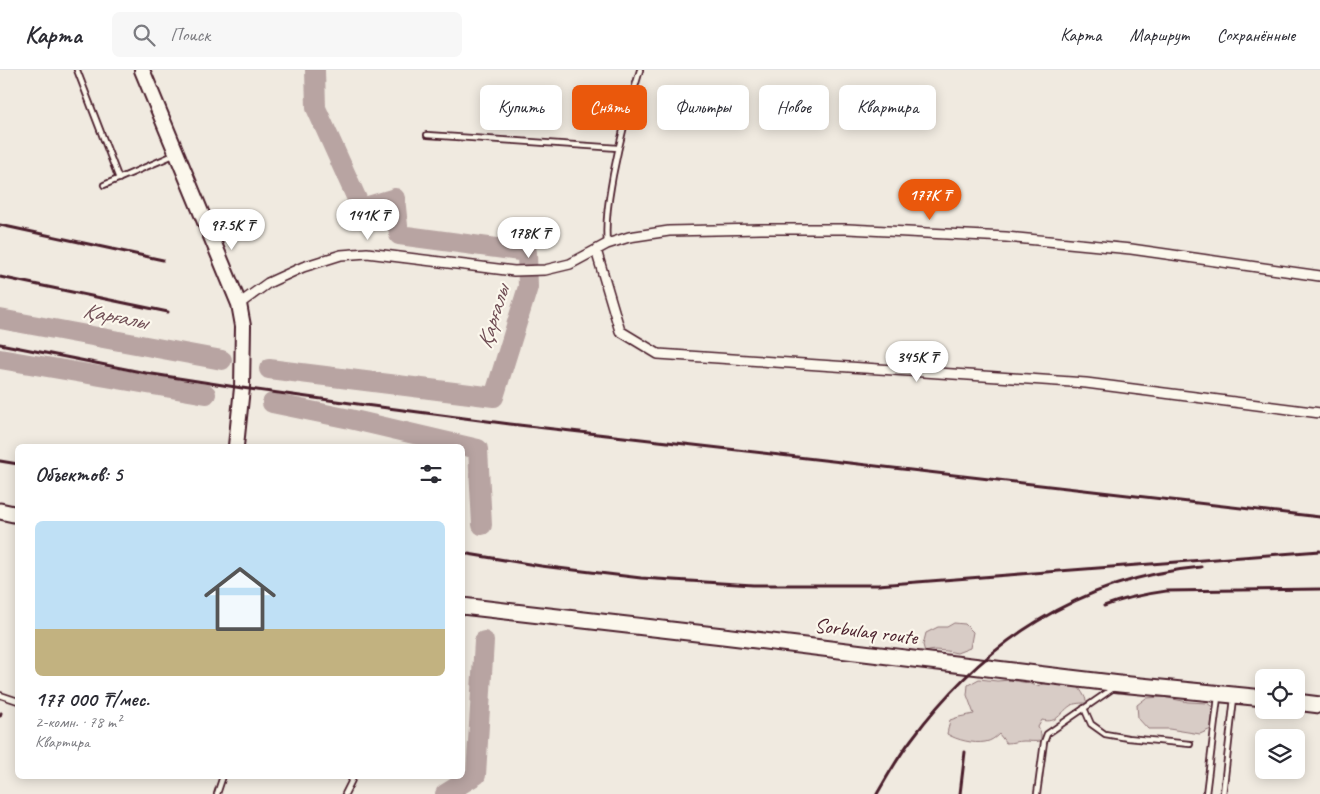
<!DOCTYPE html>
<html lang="ru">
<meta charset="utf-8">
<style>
:root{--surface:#fff;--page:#f7f7f7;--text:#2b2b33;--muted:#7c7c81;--line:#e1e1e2;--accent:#ea580c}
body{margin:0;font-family:Caveat,sans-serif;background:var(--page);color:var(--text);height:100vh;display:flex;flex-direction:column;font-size:19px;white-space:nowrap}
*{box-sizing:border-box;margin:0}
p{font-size:16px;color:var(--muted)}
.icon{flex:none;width:28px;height:28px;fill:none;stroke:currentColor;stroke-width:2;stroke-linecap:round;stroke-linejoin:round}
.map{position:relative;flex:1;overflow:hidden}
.sheet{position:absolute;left:15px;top:374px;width:450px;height:335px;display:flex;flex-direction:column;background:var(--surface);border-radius:8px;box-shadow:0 2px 12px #0003}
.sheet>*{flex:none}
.top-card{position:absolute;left:480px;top:15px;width:475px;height:45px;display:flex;gap:10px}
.controls{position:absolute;left:1255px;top:599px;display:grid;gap:10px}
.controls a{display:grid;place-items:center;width:50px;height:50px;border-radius:8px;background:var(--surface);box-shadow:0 2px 12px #0003;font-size:25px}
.price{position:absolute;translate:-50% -42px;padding:0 11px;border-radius:18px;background:#fff;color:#222;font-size:16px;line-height:32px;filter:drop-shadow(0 1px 2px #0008)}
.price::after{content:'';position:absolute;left:50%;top:30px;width:15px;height:11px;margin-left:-8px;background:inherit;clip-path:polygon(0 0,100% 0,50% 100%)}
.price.current{background:var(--accent);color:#fff}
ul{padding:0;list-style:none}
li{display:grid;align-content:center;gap:10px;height:265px;padding:0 20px}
li span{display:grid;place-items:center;height:155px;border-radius:8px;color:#555}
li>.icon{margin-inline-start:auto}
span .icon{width:90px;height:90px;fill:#fffc;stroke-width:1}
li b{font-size:21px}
h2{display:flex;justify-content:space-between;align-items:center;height:60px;padding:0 20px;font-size:21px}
.tag{padding:0 18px;border-radius:8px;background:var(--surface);box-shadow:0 2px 12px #0003;font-size:18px;line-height:45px}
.tag.current{background:var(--accent);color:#fff}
header{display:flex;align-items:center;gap:30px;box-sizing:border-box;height:70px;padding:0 25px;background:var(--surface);border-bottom:1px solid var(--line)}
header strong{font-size:24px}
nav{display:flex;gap:28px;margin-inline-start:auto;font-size:18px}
.search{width:350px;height:45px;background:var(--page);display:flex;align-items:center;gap:12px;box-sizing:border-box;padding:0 18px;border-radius:8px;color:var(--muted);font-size:19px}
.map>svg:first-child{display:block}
.green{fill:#d8ccc6;stroke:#917678}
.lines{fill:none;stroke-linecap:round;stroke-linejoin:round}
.river{stroke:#b8a4a2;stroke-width:20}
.lane-casing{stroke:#4a1f2b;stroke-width:8}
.street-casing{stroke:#4a1f2b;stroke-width:12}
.secondary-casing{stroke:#4a1f2b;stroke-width:18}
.primary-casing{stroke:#4a1f2b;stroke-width:19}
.lane{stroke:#fbf7ec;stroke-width:4.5}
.street{stroke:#fbf7ec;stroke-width:9}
.secondary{stroke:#fbf7ec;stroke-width:14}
.primary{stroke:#fbf7ec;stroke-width:15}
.rail{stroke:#4a1f2b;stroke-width:3}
.labels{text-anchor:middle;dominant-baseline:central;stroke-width:4.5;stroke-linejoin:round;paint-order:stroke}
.street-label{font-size:21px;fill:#4a1f2b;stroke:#fbf7ec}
.water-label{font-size:22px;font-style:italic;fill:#704e55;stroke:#fbf7ec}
</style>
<header>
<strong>Карта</strong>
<div class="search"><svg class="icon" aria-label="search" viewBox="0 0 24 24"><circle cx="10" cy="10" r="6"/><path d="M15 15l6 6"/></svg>Поиск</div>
<nav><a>Карта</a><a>Маршрут</a><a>Сохранённые</a></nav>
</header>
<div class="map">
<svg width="1320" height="724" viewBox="0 0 1320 724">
<rect width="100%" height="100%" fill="#f0eae0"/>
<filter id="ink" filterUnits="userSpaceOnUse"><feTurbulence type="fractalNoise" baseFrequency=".02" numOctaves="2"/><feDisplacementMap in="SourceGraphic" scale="10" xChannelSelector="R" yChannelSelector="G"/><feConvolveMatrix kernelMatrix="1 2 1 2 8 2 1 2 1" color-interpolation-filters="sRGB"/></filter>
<g filter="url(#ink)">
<path class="green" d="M954,553l11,1 8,8 -3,16 -13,5 -10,-2 -13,-1 -9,2 -2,-7 3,-12 12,-6h9z
M979,609l18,2 14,-1 17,3 9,3 12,-4 27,1c4,7 9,12 11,20 -5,0 -13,0 -17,3 -10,7 -13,18 -28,14l-4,7 3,7v7c-7,1 -11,0 -17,0 -6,0 -12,2 -18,2l-7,-9c-4,4 -8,7 -14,8 -12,2 -28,-2 -38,-8l3,-14 9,-3 15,-3 -7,-19 1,-10z
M1163,627l25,5 19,1 7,5 3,12 -6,9 -11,5 -31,-5h-21l-10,-11 -1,-13 9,-7z"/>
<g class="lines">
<path class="river" d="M0,249l222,41
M0,289l206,35
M269,299l225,28 34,-110 -1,-35 -128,-17 -4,-37 -34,10 -45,-100 -1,-38
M272,333l78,16 128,30 4,76
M445,724l31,-19 8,-134"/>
<defs>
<path id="lane" d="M77,0l42,109
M427,65l191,13
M104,115l72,-31
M607,174c-2,-24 2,-46 6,-69 7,-36 16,-70 27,-105
M0,625l18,6
M1084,638l7,16 14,10 23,4 62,6
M217,724l6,-18
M345,724l9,-18
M1037,724l7,-52 3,-8 68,-47
M1206,724l12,-97
M1223,724l11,-96"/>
<path id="street" d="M596,180l24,81 38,23 428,29 234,30
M239,234l29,-21 35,-16 38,-12 26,-2 147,18 31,-1 25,-6 37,-20 22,-7 40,-6 92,-2h87l158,8 125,12 189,27"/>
<path id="secondary" d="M142,0l97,234 4,22 -1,62 -6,58"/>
<path id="primary" d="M0,441l18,4
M462,536l261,30 397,48 144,14
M1296,632l24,3"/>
</defs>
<use href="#lane" class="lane-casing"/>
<use href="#street" class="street-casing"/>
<use href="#secondary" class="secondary-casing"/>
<use href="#primary" class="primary-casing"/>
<use href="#lane" class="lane"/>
<use href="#street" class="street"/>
<use href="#secondary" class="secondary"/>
<use href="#primary" class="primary"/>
<path class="rail" d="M0,155l163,35
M0,207l168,35
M0,274l146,29 96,15 123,17 145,19 810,93
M0,391l18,3
M462,483l79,13 100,12 112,7h125l442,-34
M1104,536c21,-8 40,-12 62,-15l154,-2
M0,646l1,-3
M877,724c11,-19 21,-37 34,-54 71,-97 169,-162 290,-173
M960,724l5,-42"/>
</g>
</g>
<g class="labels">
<g class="street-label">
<text transform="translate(866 561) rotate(7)">Sorbulaq route</text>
</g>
<g class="water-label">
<text transform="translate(115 246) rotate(11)">Қарғалы</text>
<text transform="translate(493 247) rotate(-73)">Қарғалы</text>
</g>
</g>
</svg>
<div class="controls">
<a><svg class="icon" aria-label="locate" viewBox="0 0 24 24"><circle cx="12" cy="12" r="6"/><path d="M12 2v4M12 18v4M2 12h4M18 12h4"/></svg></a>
<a><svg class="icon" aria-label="layers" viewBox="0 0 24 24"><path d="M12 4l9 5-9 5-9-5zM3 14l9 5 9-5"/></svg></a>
</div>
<b class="price current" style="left:930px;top:151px">177K ₸</b>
<b class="price" style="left:368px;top:171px">141K ₸</b>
<b class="price" style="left:232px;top:181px">97.5K ₸</b>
<b class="price" style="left:529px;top:189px">178K ₸</b>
<b class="price" style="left:917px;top:313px">345K ₸</b>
<div class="top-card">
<a class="tag">Купить</a>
<a class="tag current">Снять</a>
<a class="tag">Фильтры</a>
<a class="tag">Новое</a>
<a class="tag">Квартира</a>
</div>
<section class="sheet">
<h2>Объектов: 5<svg class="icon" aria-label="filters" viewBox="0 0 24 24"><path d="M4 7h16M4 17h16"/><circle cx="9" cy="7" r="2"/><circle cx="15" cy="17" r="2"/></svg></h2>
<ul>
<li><span style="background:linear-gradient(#bfe0f5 70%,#c2b280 0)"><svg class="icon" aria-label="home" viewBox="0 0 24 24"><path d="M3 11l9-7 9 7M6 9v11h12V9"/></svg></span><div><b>177 000 ₸/мес.</b><p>2-комн. · 78 m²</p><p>Квартира</p></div></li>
</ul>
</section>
</div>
